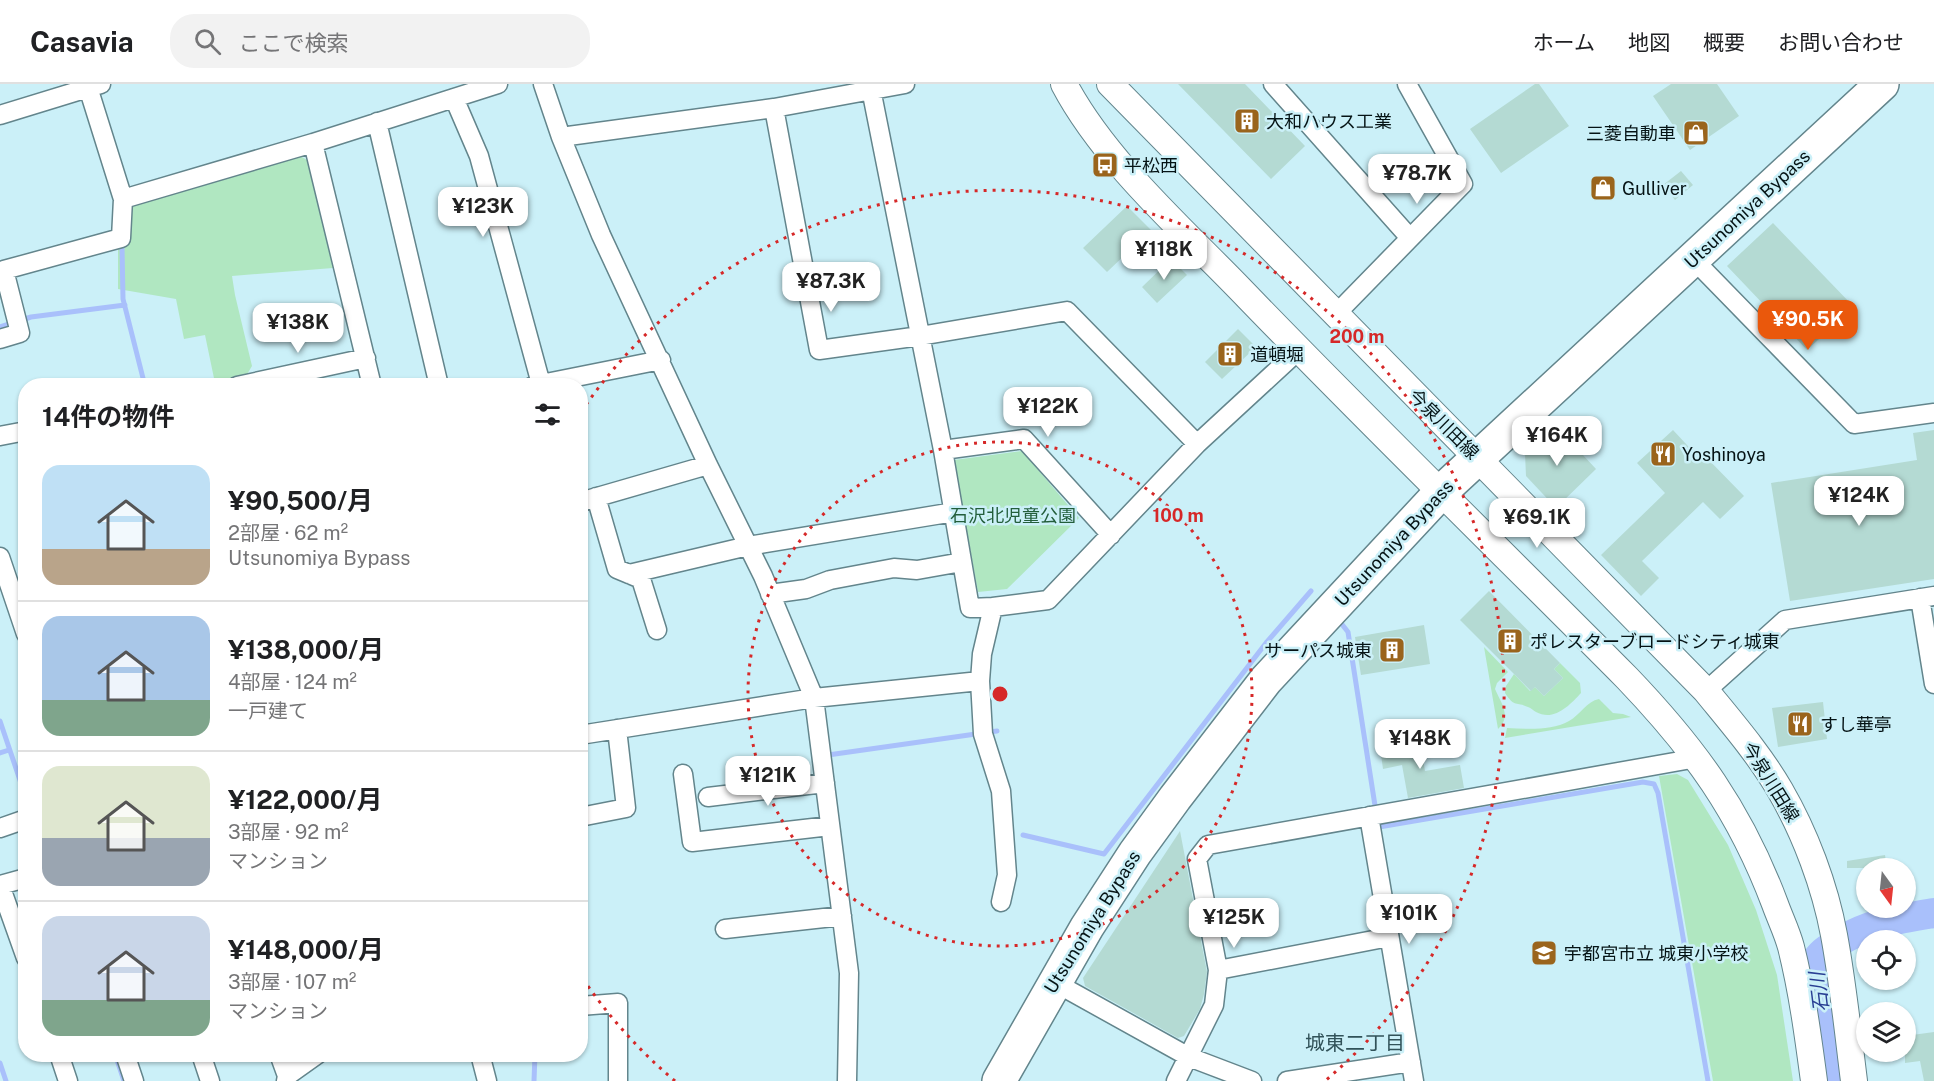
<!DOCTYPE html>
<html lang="ja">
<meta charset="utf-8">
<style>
:root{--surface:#fff;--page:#f2f2f2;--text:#202124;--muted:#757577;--line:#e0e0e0;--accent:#ea580c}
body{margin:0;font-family:"Public Sans","Noto Sans JP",sans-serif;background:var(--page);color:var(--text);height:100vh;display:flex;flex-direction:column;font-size:22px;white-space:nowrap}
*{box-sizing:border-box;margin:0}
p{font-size:20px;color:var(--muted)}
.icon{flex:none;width:33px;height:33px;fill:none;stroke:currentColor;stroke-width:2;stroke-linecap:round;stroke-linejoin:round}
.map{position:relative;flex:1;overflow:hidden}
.panel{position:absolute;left:18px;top:294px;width:570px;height:684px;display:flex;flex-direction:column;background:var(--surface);border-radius:24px;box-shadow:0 2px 4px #0004}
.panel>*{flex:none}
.needle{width:39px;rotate:165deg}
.tools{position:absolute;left:1856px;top:774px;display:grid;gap:12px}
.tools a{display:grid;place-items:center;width:60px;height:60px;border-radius:50%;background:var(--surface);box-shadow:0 2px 4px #0004;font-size:30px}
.price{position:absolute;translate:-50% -51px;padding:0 14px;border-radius:12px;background:#fff;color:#222;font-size:20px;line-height:39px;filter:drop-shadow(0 2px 3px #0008)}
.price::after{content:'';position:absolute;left:50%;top:36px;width:18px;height:14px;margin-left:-9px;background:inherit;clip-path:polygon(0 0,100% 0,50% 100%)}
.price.on{background:var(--accent);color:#fff}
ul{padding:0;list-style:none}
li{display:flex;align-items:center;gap:18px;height:150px;padding:0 24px}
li+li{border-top:2px solid var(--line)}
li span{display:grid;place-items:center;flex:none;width:168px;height:120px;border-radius:18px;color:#555}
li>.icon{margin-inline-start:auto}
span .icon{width:72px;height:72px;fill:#fffc;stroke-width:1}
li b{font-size:26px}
h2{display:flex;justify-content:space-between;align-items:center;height:72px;padding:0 24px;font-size:26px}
header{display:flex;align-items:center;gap:36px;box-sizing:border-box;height:84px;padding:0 30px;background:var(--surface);border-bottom:2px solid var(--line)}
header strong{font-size:28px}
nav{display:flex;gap:33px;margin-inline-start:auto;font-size:21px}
.search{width:420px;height:54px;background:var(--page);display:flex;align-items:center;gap:15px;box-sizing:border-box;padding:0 21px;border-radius:24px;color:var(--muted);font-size:22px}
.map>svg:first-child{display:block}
.green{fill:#b0e7c1}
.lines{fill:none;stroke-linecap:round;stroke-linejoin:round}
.stream{stroke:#a9c0fb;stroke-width:5}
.river{stroke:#a9c0fb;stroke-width:30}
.building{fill:#b4dad3}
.street-casing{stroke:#63858c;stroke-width:21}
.secondary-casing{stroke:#63858c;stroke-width:28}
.highway-casing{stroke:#63858c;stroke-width:36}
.street{stroke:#fff;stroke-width:18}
.secondary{stroke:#fff;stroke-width:26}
.highway{stroke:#fff;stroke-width:33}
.ring{fill:none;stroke:#d62828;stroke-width:3;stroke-dasharray:3 6}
.labels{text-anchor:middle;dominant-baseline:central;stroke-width:5;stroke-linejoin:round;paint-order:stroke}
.poi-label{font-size:18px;fill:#051315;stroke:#cbf0f8;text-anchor:start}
.street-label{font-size:18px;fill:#051315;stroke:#cbf0f8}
.park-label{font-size:18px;fill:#235e3b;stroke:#cbf0f8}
.water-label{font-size:20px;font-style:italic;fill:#293f93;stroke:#cbf0f8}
.neighbourhood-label{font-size:20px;fill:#315259;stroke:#cbf0f8}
.centre{fill:#d62828;stroke:#cbf0f8;stroke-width:3}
.ring-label{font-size:18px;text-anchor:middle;font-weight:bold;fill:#d62828;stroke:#cbf0f8;stroke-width:5;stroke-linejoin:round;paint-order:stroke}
</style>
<header>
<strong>Casavia</strong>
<div class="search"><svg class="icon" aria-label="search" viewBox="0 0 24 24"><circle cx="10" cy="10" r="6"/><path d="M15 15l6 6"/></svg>ここで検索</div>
<nav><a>ホーム</a><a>地図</a><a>概要</a><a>お問い合わせ</a></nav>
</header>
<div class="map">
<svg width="1934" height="997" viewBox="0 0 1934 997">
<rect width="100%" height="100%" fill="#cbf0f8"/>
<path class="green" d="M297,70l10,6 26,108 -101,8 3,19 17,71 -6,10 -31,7 -10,-48 -21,4 -8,-40 -58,-10v-42l10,-3 2,-40z
M1022,367l57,67 -72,71 -29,3 -24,-132z
M1484,563l24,25 -11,11 -2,6c6,14 17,27 3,40z
M1560,579l20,20 1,10c-11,12 -27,29 -45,19 -2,-1 -5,-4 -8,-5 -13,-6 -13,1 -23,-14l1,-7 8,-12 16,17 5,-4 9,9 19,-18 -9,-9z
M1599,615l14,14 10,1 8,3 -126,21 2,-10c20,1 44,3 62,-7 11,-6 18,-20 30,-22z
M1677,690l11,6 40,65 28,65 21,65 16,106h-80l-54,-305z"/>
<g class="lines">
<path class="stream" d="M122,162l1,53 22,87
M0,243l31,-10 94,-12
M1337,534l11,14 28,180
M0,637l26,77
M0,669l9,-3
M828,669v2l169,-24
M1378,738l1,5 264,-45 11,2 4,9 50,288
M1023,751l81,19 162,-211 45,-52
M115,970l9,27
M0,979l6,18
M534,997l1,-27"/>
<path class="river" d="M1832,997c-3,-20 -22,-104 -17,-118 5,-10 14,-15 23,-21 32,-19 60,-23 96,-29"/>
</g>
<path class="building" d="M1178,0h67l60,62 -34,33z
M1535,0h4l30,42 -68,47 -31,-44z
M1671,0h46l22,32 -49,34 -37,-54z
M1681,87l12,14 -18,15 -12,-15z
M1127,122l24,24 -44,42 -24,-24z
M1773,139l81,84 -47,43 -80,-84z
M1171,175l16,16 -30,28 -15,-16z
M1238,245l18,18 -34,32 -17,-17z
M1556,342l40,43 -40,39 -30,-32 -1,-22z
M1673,346l27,29 4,-4 40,41 -24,23 -17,-17 -61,59 17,17 -18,18 -40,-41 64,-62 -28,-30z
M1934,346v149l-144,22 -19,-118 146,-23 -4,-27z
M1489,507l71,72 -6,6 9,9 -19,18 -9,-9 -4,4 -71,-71z
M1424,541l6,39 -69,11 -6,-38z
M1823,618l4,37 -49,8 -6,-39z
M1420,656l5,31 35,-6 4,23 -56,10 -6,-33 -19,4 -3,-22z
M1180,747l27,141 -3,22 -4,15 -16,27 -6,2 -93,-52 -2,-8z
M1885,771l2,13h-40v-7z
M1934,948v49h-10l-4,-20 -15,2v-27z"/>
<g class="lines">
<defs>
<path id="street" d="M87,0l36,115 190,-56 59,243
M543,0l18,53 40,98 107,230 55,111 51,122 35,275 -2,108
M1273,0l137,154
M454,14l25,58 62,228 -8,2
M774,24l131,-24
M0,31l101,-31
M377,38l62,264
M561,53l213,-29 45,242 101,-14 147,-25 130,133
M313,59l185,-59
M1693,175l161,165 80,-11
M1336,230l127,-130 -56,-100
M0,255l20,-6 -16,-63 117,-32 2,-39
M541,300l120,-24
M237,302l129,-28
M0,352l26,-5
M943,366l81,-11 87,96
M596,413l21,72 24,10 16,51
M580,418l128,-37
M0,473l26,77
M629,490l119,-28 206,-34
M770,510l36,-5 24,-9 64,-12 23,2 45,-8
M1920,514l14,86
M993,523l55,-7 149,-156 102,-94
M980,597l3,53 18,57 6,84 -6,27
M1706,607l79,-71 149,-24
M580,651l234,-37 166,-17 2,-27 11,-47 -23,1 -27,-158 -73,-366
M683,690l9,68 138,-16
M708,713l117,-14
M1369,732l45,265
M580,733l46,-9 -9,-79
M0,744l26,-9
M0,801l26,73
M0,801l26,-7
M725,845l117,-13
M1218,886l-21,-111 11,-14 489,-87
M1054,898l135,75 63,24
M580,922l38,-3v78
M59,970l9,27
M125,970l9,27
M201,970l9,27
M279,970l8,22
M480,970l7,27
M286,997l1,-5 31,-22
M1176,997l38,-76 4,-35 171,-33
M1287,997l124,-19"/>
<path id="secondary" d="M1064,0c40,76 117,144 176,205 127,132 258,259 387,389 68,71 113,133 148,226 5,14 12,28 16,43 11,44 17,89 23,134
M1110,0l596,607c26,32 53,63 74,99 25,43 45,96 54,145 9,48 14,98 20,146"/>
<path id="highway" d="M999,997l88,-154 48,-74 40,-55 91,-118 176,-189 440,-407"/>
</defs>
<use href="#street" class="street-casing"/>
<use href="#secondary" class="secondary-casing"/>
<use href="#highway" class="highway-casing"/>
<use href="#street" class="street"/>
<use href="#secondary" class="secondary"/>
<use href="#highway" class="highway"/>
</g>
<g class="ring">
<circle cx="1000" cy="610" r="252"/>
<path d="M675 997A505 505 0 0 1 581 892M581 328A505 505 0 1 1 1325 997"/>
</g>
<defs>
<symbol id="building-square" viewBox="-11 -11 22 22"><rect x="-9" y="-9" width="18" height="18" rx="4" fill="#9a641c" stroke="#cbf0f8"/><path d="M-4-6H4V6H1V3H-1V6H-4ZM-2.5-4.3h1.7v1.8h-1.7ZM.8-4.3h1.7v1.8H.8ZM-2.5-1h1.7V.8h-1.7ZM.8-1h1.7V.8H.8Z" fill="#fff"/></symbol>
<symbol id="shop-square" viewBox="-11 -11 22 22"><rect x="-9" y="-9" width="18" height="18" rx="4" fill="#9a641c" stroke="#cbf0f8"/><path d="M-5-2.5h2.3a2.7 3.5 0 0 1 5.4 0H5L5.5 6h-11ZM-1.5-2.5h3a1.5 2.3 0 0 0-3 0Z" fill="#fff"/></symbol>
<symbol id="bus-square" viewBox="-11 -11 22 22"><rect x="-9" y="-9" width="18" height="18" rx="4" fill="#9a641c" stroke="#cbf0f8"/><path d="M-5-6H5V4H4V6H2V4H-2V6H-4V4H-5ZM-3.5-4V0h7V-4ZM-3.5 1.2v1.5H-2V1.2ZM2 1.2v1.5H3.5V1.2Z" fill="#fff"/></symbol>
<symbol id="restaurant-square" viewBox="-11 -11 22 22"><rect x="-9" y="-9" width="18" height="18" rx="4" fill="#9a641c" stroke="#cbf0f8"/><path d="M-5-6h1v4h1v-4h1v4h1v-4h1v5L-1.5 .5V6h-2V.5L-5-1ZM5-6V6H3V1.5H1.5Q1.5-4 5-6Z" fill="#fff"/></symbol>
<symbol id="school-square" viewBox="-11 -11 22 22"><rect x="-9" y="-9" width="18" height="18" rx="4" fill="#9a641c" stroke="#cbf0f8"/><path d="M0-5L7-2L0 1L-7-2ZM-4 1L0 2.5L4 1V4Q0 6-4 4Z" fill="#fff"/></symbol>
</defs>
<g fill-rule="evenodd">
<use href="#building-square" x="1232" y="22" width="30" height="30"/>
<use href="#shop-square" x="1681" y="34" width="30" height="30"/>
<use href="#bus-square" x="1090" y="66" width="30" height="30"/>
<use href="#shop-square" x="1588" y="89" width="30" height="30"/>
<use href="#building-square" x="1215" y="255" width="30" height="30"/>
<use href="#restaurant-square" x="1648" y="355" width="30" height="30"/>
<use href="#building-square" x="1495" y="542" width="30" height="30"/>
<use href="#building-square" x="1377" y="551" width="30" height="30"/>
<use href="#restaurant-square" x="1785" y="625" width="30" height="30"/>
<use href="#school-square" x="1529" y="854" width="30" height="30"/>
</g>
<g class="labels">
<g class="poi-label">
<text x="1266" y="37">大和ハウス工業</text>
<text x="1676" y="49" text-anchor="end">三菱自動車</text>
<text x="1124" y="81">平松西</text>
<text x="1622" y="104">Gulliver</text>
<text x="1250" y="270">道頓堀</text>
<text x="1682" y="370">Yoshinoya</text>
<text x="1530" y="557">ポレスターブロードシティ城東</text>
<text x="1372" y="566" text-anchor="end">サーパス城東</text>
<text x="1820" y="640">すし華亭</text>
<text x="1564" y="869">宇都宮市立 城東小学校</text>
</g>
<g class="street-label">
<text transform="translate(1747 125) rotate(-43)">Utsunomiya Bypass</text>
<text transform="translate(1444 340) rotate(45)">今泉川田線</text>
<text transform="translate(1394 459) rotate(-47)">Utsunomiya Bypass</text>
<text transform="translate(1771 698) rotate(58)">今泉川田線</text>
<text transform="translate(1092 838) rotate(-58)">Utsunomiya Bypass</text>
</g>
<g class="park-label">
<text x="1013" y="431">石沢北児童公園</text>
</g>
<g class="water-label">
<text transform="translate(1819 908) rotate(-97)">石川</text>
</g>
<g class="neighbourhood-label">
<text x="1355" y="959">城東二丁目</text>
</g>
</g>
<circle cx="1000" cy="610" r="9" class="centre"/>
<g class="ring-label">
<text x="1357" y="259">200 m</text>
<text x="1178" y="438">100 m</text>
</g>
</svg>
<div class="tools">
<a><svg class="needle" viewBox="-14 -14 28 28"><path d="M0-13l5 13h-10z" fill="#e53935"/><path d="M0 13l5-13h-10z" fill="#757577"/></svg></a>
<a><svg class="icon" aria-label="locate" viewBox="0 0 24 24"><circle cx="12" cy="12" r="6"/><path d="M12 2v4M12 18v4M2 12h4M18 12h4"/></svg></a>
<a><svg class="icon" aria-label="layers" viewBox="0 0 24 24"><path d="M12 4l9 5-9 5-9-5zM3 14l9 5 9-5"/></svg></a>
</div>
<b class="price" style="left:1417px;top:121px">¥78.7K</b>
<b class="price" style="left:483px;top:154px">¥123K</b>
<b class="price" style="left:1164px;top:197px">¥118K</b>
<b class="price" style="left:831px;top:229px">¥87.3K</b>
<b class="price on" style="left:1808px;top:267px">¥90.5K</b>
<b class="price" style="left:298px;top:270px">¥138K</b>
<b class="price" style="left:1048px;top:354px">¥122K</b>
<b class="price" style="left:1557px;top:383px">¥164K</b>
<b class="price" style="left:1859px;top:443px">¥124K</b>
<b class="price" style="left:1537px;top:465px">¥69.1K</b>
<b class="price" style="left:1420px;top:686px">¥148K</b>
<b class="price" style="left:768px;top:723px">¥121K</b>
<b class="price" style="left:1409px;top:861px">¥101K</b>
<b class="price" style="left:1234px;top:865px">¥125K</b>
<section class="panel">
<h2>14件の物件<svg class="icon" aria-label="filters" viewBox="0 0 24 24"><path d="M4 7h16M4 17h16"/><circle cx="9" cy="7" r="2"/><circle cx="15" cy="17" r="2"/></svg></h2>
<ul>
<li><span style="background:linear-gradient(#bfe0f5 70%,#b9a48a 0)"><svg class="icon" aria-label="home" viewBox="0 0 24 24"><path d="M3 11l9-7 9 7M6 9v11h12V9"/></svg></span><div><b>¥90,500/月</b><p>2部屋 · 62 m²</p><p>Utsunomiya Bypass</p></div></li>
<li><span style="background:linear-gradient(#a9c7e8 70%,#7fa58c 0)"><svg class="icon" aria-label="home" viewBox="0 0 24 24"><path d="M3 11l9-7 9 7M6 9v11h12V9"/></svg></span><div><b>¥138,000/月</b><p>4部屋 · 124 m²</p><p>一戸建て</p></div></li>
<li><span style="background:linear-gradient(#dfe7d0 60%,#9aa5b1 0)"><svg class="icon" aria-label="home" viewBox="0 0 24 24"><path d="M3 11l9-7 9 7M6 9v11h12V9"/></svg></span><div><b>¥122,000/月</b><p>3部屋 · 92 m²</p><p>マンション</p></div></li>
<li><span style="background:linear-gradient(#c9d6e8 70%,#7fa58c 0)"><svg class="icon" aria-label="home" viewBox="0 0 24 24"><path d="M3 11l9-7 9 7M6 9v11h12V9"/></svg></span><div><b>¥148,000/月</b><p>3部屋 · 107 m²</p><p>マンション</p></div></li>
</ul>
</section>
</div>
